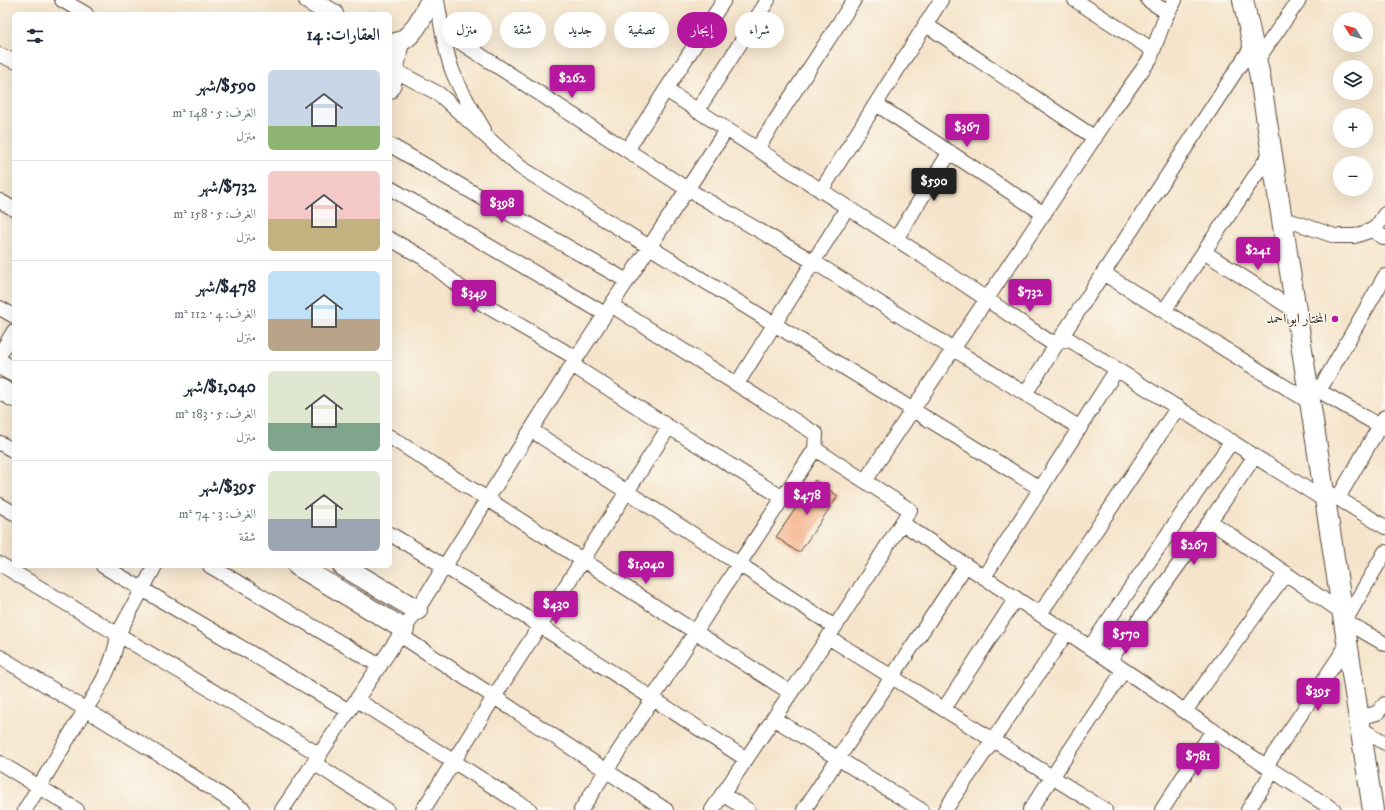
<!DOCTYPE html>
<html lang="ar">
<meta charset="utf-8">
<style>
:root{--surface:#fff;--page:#f2f2f3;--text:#1f2937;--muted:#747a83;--line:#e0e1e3;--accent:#b5179e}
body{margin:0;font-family:"IM FELL DW Pica",Amiri,serif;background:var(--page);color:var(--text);direction:rtl;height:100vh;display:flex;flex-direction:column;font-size:15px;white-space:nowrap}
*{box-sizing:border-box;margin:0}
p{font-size:13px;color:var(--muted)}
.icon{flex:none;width:22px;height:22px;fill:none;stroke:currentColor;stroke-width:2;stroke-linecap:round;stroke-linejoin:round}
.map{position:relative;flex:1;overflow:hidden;direction:ltr}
.drawer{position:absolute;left:12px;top:12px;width:380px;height:556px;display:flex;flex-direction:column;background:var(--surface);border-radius:6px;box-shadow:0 4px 16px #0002;direction:rtl}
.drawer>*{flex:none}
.banner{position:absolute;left:404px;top:12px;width:380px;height:36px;direction:rtl;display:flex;gap:8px}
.needle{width:26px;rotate:307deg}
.buttons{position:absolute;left:1333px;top:12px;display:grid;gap:8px}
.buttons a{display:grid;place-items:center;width:40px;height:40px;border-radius:50%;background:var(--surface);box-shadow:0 4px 16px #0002;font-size:20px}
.price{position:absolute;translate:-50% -34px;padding:0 9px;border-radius:4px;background:var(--accent);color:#fff;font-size:13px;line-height:26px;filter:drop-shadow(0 1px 2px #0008)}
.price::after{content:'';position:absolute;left:50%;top:24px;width:12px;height:9px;margin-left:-6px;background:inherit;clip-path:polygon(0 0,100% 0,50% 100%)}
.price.active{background:#222;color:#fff}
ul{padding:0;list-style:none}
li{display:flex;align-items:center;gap:12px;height:100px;padding:0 12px}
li+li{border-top:1px solid var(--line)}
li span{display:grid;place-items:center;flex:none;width:112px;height:80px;border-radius:6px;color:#555}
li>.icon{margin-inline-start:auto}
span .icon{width:48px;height:48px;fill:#fffc;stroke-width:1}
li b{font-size:17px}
h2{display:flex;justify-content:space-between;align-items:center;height:48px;padding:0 12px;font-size:17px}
.chip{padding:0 14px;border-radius:18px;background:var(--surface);box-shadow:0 4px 16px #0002;font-size:14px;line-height:36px}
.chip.active{background:var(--accent);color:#fff}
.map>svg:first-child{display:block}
.building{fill:#f4ad85}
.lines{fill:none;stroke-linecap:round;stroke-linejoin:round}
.street-casing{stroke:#574638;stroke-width:16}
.secondary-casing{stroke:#574638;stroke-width:22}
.street{stroke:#fff;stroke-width:14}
.secondary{stroke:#fff;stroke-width:20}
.poi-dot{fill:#b5179e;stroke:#fbf7ec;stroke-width:1.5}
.labels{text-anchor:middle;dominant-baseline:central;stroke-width:3;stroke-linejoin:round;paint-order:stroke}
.poi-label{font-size:14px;fill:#3b2a1e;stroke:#fbf7ec;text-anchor:end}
</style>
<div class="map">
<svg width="1385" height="810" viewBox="0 0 1385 810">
<rect width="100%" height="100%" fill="#fbf7ec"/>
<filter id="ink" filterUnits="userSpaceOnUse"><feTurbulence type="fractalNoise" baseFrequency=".025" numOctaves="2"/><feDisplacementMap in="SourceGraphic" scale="8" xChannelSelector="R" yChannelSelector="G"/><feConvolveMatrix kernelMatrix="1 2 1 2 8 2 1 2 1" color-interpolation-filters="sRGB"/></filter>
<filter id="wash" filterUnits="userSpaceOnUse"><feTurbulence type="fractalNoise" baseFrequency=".012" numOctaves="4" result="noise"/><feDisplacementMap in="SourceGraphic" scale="16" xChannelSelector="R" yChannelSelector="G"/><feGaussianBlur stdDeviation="0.9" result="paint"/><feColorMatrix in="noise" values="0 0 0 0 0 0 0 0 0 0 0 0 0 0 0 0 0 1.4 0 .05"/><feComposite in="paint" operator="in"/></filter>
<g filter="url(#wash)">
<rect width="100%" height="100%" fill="#f5e4cb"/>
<g id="blocks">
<path class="building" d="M815,480l23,16 -39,57 -23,-16z"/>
</g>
</g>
<g filter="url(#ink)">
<use href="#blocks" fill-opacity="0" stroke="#574638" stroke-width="1"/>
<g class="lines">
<defs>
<path id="street" d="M62,0l24,14
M437,0c4,23 7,47 15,70 8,21 21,41 32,60
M1075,0l78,50
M1148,0l20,13
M925,24l170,114
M443,31l244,158 127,73 266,166
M0,55l14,6
M1257,60l42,-60
M396,71l43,23 81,73 521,322
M666,90l261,169 120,81 7,2 16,-2 256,161
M390,92l4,-8 7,-38v-5
M876,104l168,110
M697,111l71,-111
M390,145l237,136
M757,149l97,-149
M627,150l97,-150
M390,188l215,126
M821,191l120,-191
M0,201l14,8
M1282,218l53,18h20l17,-6 5,-4 8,-12
M1372,230l13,8
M390,239l34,19 52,42 100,58
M896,239l54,-87
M1204,252l93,60
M1103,273l208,130
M611,305l205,129 -1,15
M0,308l14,8
M1164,311l108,-160
M0,354l14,-23
M572,365l97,62 114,71
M737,384l110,-176
M1311,386l74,43
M1319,391l66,-115
M1025,394l33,-52 195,-297
M531,430l208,134 -158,246
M390,437l401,256
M0,443l14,8
M815,449l95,61 -75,117 -96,-63z
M865,481l244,-365 41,-57 15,-41 10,-18
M1331,494l54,33
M1338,498l47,-81
M0,505l14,8
M1210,521l133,92
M902,523l222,147 149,101 61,39
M390,534c121,71 238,149 356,225
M1385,552l-40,69 40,23
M0,564l320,191
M103,566l246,145
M210,566l170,100
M984,577l133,-208
M1040,614l138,-207
M400,635l266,175
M828,637l277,173
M1090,647l142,-206
M0,657l173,106 71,47
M1110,660l100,-139 45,-65
M357,700l173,110
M944,709l72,-111
M1185,711l101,-138
M773,718l148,92
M1358,718l19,-5 8,-9
M1360,728l25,15
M0,763l77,47
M314,763l73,47
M1266,766l82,-122
M722,794l26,16
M25,810c16,-27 33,-54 49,-82 18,-29 40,-59 44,-94l37,-68
M282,810l135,-200 155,-245 154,-235
M423,810l83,-132 163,-251
M712,810l121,-180
M804,810l162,-245
M945,810l122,-178
M1030,810l94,-140
M1162,810l51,-80
M1248,810l25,-39"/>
<path id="secondary" d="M309,0l24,14
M1243,0l17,77 113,733
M390,44c22,-1 32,-28 41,-44
M0,364l14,8
M0,389l14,8
M298,566l106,63
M343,566l74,44"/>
</defs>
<use href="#street" class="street-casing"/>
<use href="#secondary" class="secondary-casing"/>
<use href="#street" class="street"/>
<use href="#secondary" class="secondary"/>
</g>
</g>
<circle class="poi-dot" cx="1335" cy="319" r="4"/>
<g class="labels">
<g class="poi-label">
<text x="1327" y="319">المختار ابو احمد</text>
</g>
</g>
</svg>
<div class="buttons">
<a><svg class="needle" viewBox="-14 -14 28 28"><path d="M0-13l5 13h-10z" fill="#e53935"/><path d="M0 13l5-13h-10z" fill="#747a83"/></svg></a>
<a><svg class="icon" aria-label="layers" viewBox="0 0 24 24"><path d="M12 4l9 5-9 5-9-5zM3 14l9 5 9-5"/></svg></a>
<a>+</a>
<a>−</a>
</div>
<b class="price" style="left:572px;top:99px">$262</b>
<b class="price" style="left:967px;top:148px">$367</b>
<b class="price active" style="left:934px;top:202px">$590</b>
<b class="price" style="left:502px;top:224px">$398</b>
<b class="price" style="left:1258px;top:271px">$241</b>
<b class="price" style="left:1030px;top:313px">$732</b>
<b class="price" style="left:474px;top:314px">$349</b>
<b class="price" style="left:807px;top:516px">$478</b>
<b class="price" style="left:1194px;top:566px">$267</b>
<b class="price" style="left:646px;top:585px">$1,040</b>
<b class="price" style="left:556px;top:625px">$430</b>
<b class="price" style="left:1126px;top:655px">$570</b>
<b class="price" style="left:1318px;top:712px">$395</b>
<b class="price" style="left:1198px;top:777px">$781</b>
<div class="banner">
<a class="chip">شراء</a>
<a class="chip active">إيجار</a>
<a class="chip">تصفية</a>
<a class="chip">جديد</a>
<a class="chip">شقة</a>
<a class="chip">منزل</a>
</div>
<section class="drawer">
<h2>العقارات: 14<svg class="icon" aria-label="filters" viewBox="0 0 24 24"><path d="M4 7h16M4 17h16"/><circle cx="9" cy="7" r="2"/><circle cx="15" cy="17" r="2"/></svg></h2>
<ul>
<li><span style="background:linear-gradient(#c9d6e8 70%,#8fb573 0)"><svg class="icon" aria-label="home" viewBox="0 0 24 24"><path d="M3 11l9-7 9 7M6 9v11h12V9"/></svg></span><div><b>$590/شهر</b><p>الغرف: 5 · 148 m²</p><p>منزل</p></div></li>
<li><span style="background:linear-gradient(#f6c9c9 60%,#c2b280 0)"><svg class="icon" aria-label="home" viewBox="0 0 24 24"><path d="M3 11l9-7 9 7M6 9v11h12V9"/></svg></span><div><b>$732/شهر</b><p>الغرف: 5 · 158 m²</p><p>منزل</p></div></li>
<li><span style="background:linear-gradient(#bfe0f5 60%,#b9a48a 0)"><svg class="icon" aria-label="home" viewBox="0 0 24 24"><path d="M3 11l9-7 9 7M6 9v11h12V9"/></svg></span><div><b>$478/شهر</b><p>الغرف: 4 · 112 m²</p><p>منزل</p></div></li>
<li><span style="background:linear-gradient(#dfe7d0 65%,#7fa58c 0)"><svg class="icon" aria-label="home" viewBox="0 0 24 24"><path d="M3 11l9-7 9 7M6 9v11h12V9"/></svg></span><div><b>$1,040/شهر</b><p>الغرف: 5 · 183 m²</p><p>منزل</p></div></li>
<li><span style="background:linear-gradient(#dfe7d0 60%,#9aa5b1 0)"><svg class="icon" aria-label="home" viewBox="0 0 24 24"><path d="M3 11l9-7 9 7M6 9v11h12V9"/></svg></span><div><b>$395/شهر</b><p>الغرف: 3 · 74 m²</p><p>شقة</p></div></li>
</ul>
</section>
</div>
